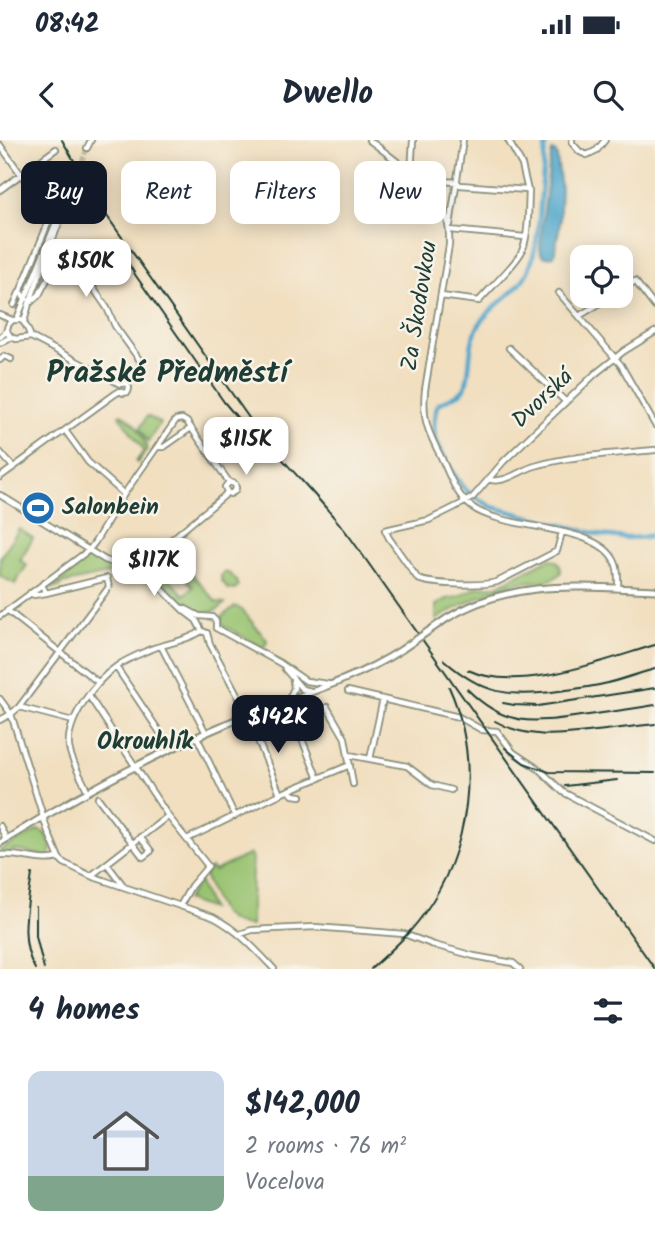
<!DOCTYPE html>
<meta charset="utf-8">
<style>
:root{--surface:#fff;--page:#f2f2f3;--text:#1f2937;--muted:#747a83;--accent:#111827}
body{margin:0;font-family:Kalam,sans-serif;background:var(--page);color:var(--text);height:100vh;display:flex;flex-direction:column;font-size:26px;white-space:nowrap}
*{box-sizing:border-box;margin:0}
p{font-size:23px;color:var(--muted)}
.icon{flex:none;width:38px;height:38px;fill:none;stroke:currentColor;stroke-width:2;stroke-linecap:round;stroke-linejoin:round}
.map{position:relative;height:829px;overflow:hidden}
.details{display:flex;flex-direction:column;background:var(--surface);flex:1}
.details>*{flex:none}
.guide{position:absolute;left:21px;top:21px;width:614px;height:63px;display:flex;gap:14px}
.tools{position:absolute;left:570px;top:105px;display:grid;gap:14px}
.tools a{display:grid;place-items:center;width:63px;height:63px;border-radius:14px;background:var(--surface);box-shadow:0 4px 18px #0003;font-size:35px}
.price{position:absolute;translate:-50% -60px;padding:0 16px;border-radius:14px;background:#fff;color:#222;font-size:23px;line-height:46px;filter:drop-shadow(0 2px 4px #0008)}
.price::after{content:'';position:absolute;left:50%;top:42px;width:21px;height:16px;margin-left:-10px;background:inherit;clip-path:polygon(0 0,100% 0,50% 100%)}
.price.active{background:var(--accent);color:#fff}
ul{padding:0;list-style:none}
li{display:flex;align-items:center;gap:21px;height:175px;padding:0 28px}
li span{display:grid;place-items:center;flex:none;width:196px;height:140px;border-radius:14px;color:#555}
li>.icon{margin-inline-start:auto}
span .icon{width:84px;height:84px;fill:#fffc;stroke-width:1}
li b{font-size:30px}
h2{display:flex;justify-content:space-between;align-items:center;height:84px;padding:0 28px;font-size:30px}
.tag{padding:0 24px;border-radius:14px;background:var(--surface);box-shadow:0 4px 18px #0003;font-size:24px;line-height:63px}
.tag.active{background:var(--accent);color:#fff}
.status{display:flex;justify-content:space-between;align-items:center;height:49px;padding:0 35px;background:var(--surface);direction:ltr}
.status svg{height:19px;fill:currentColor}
header{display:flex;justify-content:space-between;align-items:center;height:91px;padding:0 28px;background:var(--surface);font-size:32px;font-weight:800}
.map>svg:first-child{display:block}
.green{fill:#98c26f;stroke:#5c8052;stroke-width:2;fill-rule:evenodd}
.water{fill:#4da5ca;stroke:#36717f;stroke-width:2}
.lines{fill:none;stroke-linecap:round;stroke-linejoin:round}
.stream{stroke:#4da5ca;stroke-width:2}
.canal{stroke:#4da5ca;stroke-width:4.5}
.minor-tunnel{stroke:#c7bfa4;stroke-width:4.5;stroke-dasharray:4.5 2;stroke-linecap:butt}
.minor-casing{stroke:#888e7a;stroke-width:8}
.major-casing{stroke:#888e7a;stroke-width:9}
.minor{stroke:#fff;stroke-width:4.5}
.major{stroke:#fff;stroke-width:5}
.rail{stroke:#1f3d34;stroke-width:2}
.major-bridge-casing{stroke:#888e7a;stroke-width:9;stroke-linecap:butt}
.major-bridge{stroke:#fff;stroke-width:5}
.labels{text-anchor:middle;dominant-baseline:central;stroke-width:5;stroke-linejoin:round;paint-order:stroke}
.street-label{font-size:23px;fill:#1f3d34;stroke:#f7f3e8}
.poi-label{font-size:23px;font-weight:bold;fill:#1f3d34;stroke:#f7f3e8;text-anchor:start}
.neighbourhood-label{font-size:24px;font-weight:bold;fill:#1f3d34;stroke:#f7f3e8}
.district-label{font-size:30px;font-weight:bold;fill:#1f3d34;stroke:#f7f3e8}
</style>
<div class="status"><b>08:42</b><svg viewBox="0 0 49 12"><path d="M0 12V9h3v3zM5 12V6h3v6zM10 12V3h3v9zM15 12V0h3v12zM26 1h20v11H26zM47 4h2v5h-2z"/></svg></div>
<header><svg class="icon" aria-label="back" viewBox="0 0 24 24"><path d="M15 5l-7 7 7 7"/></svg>Dwello<svg class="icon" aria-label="search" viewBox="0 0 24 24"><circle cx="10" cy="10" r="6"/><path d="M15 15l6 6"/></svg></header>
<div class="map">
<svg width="655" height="829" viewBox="0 0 655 829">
<rect width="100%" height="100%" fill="#f7f3e8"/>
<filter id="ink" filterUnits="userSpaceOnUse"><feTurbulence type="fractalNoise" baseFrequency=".0143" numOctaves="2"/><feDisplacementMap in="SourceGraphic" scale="14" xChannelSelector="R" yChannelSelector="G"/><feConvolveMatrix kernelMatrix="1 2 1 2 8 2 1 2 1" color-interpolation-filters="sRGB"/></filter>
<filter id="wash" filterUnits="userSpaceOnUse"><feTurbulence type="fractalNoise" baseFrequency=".00686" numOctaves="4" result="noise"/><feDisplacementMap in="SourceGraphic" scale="28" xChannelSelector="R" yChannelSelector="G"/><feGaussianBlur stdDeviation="1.57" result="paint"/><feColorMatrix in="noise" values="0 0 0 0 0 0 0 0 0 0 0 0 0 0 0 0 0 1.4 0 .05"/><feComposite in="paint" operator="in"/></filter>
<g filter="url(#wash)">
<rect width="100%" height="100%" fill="#f1dfc0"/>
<path class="green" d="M121,274c14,7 22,20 26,35l-9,14 -2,-1 7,-10v-3l-24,-34z
M147,276l13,7 -12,19 -8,-14z
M19,389l14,9 -13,22 7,5 -12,19 -15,-8v-18z
M187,392c-3,7 -15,10 -13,21l42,49 9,1c-24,29 -57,-16 -73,-34v-7l16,-14 4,3 -1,-5zM171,422l22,25 -9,8 -22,-25z
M88,417c9,1 19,9 29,12v3l-56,12v3l-14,2 -1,-3 7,-4 2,3 20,-15 -1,-3z
M549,419c8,0 12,5 12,13 -9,14 -31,7 -46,11 -28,9 -54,21 -79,37v-15l11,-6 11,-2 19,-10 20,-1z
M225,432c6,1 12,8 13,14l-3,4 -7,-1 -7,-9v-4z
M235,466l7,4 25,30 -1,4 -3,4 -42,-24 1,-7z
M38,690c11,2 16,18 11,27l-6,1 -2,-3 -28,-5 -2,3h-8l-3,-3z
M250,714l2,5 -1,67c-33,-2 -35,-25 -47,-51l7,-7 3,3z
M199,741l12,28 -25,-9z"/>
<path class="water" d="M552,11l4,2 1,4 4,32 -1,20v16l-6,31 -9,1 -4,-3 -1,-7 9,-79z"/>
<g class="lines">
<path class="stream" d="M632,398l23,-5"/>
<path class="canal" d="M546,0c-2,22 -4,43 -6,65 -1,21 -3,44 -11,64 -10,24 -37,34 -50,56 -12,19 -7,42 -14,63l-5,5 -22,11c-4,8 -5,24 -3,32 4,13 21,43 30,53 8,8 18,12 27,18l109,28 24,3 27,-1 3,2"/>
</g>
</g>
<g filter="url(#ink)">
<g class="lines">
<path class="minor-tunnel" d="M75,39l12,-31"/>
<defs>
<path id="minor" d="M369,0c14,10 27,21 40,31 28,22 42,36 40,74l-24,145c-3,29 3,42 16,67 8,17 15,39 31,50 32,24 126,16 143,55 4,8 3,18 3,26
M508,0l14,25 6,26
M572,0v3l8,9 7,3 10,-5 8,-10
M0,5l51,71 -31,76 6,7
M87,8l4,-8
M411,33l2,-33
M422,40l35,2 3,3 67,5 2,1c-1,17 0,45 -7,60 -5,12 -33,38 -43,50l-38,-5
M0,50l56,-41
M450,85l13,-85
M450,90l75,7
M52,101l11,9 20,23 24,35 8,18 26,36 -1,4 -13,17
M621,150l14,-9 20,26
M559,153l62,72 34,60
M30,163l9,-8 21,-40 5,-3
M14,165l5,-12
M0,175l12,5
M579,176l33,-20
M17,179l42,-104
M24,182l5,-18 46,-125
M0,197l7,-6
M11,197c-6,-5 -5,-12 2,-17h8c6,4 7,11 10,17l89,47 7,-1
M11,197l5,2 15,-2
M0,203l11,-6
M509,208l57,54
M0,220l4,-4 7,3
M67,293l21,29 36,32
M158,307h6l27,-19
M0,312l13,15
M0,337l115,-83 5,-3 3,2 5,-1 1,-4 -2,-5
M488,339c16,6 32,-9 47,-13 38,-11 80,-12 120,-16
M0,355l105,65 42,14 37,37 12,9 6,11 5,2
M562,392l-5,19 -60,31c-15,4 -65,3 -79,-3l-29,-41 -4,-8 44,-10 36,-18 8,-5 31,-36 91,-87 29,-23 31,-19
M142,432l7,-14 75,-62 3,-4 -2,-5 4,-5
M30,453l4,2 12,-2
M184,468l15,8 13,1 4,4v7
M7,470l92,73
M0,476l89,-66 6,-8 29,-48 52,-74 6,-1 5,3 42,60 6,2 1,4 -1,3 -5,3 -3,-2
M216,488l64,35 26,18 22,3
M207,493l3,11 34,63
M161,506l45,87
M116,527l55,82
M285,529l17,20 9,2
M348,551l111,26 23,13 15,1 16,21 27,18 23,22 92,49
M89,556l79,120 40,50 -17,20 -11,20
M0,559l11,15 36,115 12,29 5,5 27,13 122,41c25,13 42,32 61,52
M289,559l5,-11 -1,-7
M19,567l54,14
M327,567l18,31 8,46
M290,569l28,70
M0,580l11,-6 8,-7 90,-120 -2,-9 -61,15 -4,-8
M252,586l28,68
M197,597l38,79
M349,615l58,11 25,19 19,5
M370,619l13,-60
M289,650l4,5 8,1
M88,652c-6,-14 -17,-30 -19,-45 -3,-27 26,-66 48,-81 10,-7 23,-12 34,-17 17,-6 36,-8 51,-18
M98,658l45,59 8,-6 -11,-14
M0,686l6,13
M187,699l93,-45 70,-29
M0,715c20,-2 38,8 59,3
M107,724l16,21
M92,735l76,-59
M240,794l12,-4 63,-3 89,7 30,11 40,11 39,7 7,6"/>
<path id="major" d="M446,479c66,-41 135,-32 209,-29
M0,703c74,-46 153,-88 233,-122 56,-23 117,-38 168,-71"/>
</defs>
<use href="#minor" class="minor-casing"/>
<use href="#major" class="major-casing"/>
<use href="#minor" class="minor"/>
<use href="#major" class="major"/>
<path class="rail" d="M62,0l40,69 152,216c31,41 68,74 98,115l303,429
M125,118l11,18 88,126 21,25
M444,520c38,34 65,38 115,31 17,-2 33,-4 49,-8 16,-4 31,-10 47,-14
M468,530c51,24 136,-10 187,-25
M467,549c38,38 64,34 113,27 25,-3 50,-7 75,-11
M503,563l11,2 24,1 117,-18
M495,581c33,19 65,14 101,10 19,-2 39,-5 59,-7
M505,608l19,15 25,9 106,1
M565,646l52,-6
M32,734c-4,32 -14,65 3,95
M36,767v29l8,33
M371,829c18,-17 37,-33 52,-54 47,-64 59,-154 26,-228"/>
<defs>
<path id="major-bridge" d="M401,510l45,-31"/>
</defs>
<use href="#major-bridge" class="major-bridge-casing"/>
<use href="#major-bridge" class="major-bridge"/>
</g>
</g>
<defs>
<symbol id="stadium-disc" viewBox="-11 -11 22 22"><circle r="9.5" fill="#1f6fb2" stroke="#f7f3e8"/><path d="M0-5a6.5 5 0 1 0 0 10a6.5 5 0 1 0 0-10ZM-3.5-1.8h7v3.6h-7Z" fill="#fff"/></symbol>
</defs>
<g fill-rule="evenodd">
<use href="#stadium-disc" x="19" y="349" width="38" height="38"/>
</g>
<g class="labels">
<g class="street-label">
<text transform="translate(420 166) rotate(-81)">Za Škodovkou</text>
<text transform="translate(543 259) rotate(-44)">Dvorská</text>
</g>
<g class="poi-label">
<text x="62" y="368">Salonbein</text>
</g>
<g class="neighbourhood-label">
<text x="145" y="602">Okrouhlík</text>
</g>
<g class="district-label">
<text x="167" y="234">Pražské Předměstí</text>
</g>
</g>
</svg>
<div class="tools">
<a><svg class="icon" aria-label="locate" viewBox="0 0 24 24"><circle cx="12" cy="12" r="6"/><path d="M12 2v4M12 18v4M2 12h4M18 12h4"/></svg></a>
</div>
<b class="price" style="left:86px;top:159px">$150K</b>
<b class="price" style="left:246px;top:337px">$115K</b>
<b class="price" style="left:154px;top:458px">$117K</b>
<b class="price active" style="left:278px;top:615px">$142K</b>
<div class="guide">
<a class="tag active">Buy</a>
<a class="tag">Rent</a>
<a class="tag">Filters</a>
<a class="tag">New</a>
</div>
</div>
<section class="details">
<h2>4 homes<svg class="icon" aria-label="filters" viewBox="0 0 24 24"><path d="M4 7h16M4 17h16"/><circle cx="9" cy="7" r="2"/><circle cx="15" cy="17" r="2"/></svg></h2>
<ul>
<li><span style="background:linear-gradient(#c9d6e8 75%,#7fa58c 0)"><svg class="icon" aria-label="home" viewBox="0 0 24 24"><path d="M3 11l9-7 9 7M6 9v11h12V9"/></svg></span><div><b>$142,000</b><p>2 rooms · 76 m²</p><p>Vocelova</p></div></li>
</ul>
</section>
